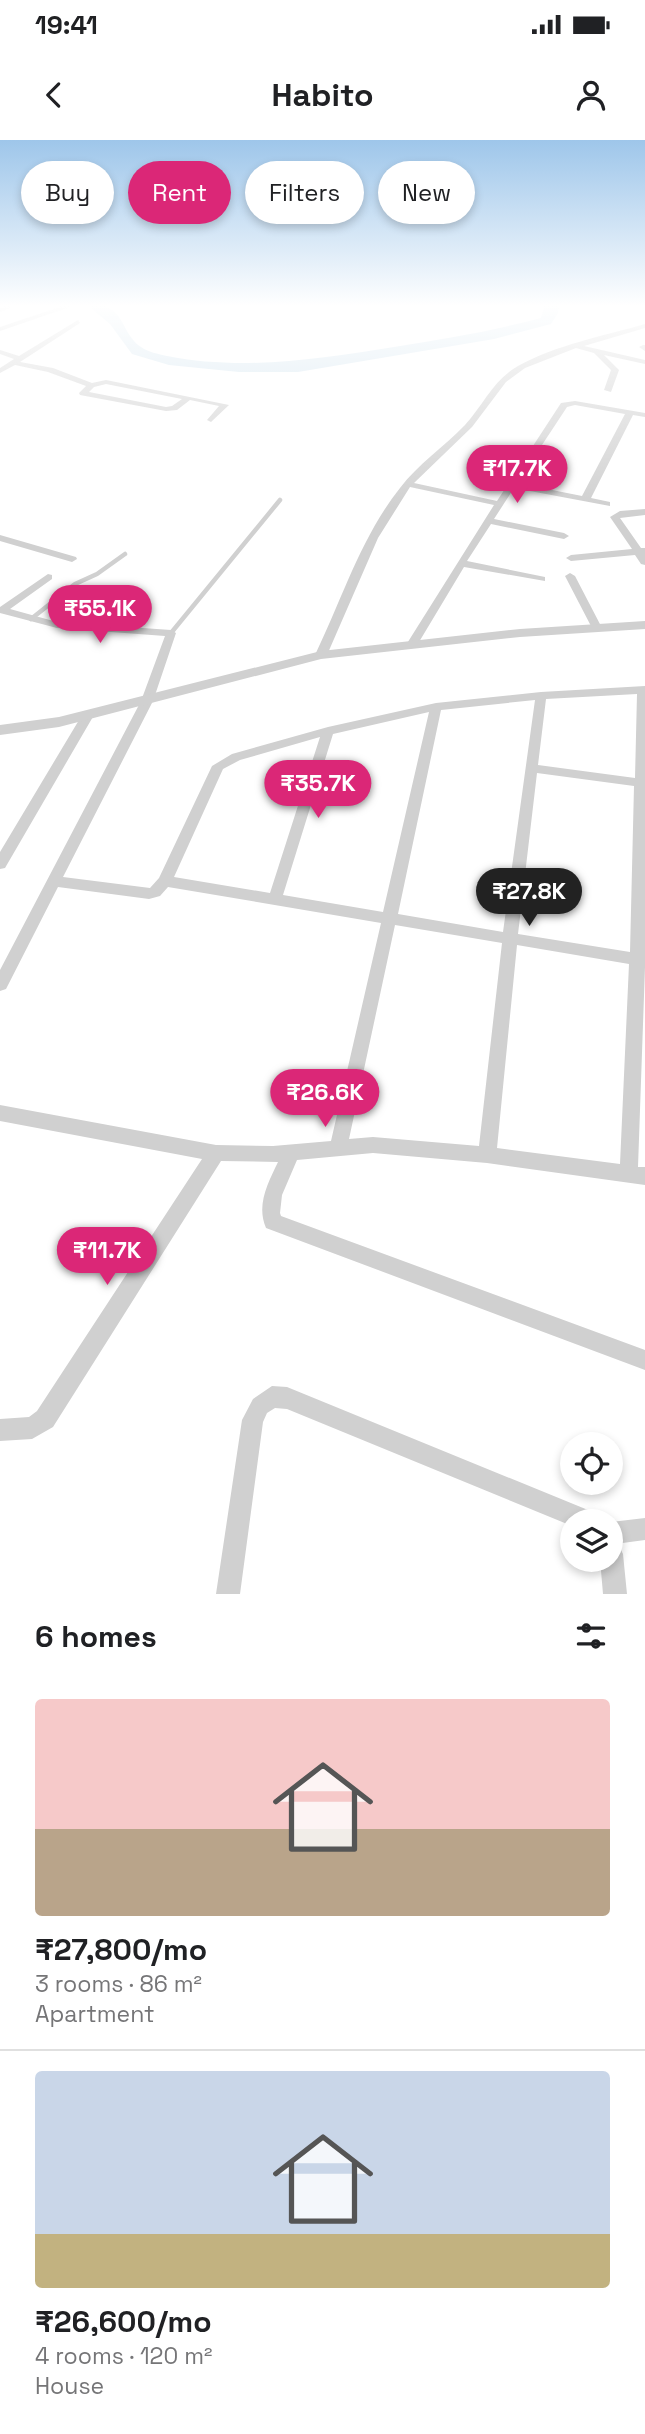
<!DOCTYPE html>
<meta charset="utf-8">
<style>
:root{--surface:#fff;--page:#f2f2f2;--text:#202124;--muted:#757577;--line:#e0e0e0;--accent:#db2777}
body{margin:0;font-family:"Space Grotesk",sans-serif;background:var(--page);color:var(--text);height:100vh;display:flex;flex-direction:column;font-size:26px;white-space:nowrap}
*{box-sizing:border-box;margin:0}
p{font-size:23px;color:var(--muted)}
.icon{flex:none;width:38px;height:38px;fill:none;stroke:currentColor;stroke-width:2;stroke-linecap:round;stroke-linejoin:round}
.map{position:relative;height:1454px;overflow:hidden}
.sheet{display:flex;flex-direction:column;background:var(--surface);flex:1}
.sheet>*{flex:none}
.guide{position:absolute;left:21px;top:21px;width:604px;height:63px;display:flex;gap:14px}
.buttons{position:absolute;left:560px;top:1292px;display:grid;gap:14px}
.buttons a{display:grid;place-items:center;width:63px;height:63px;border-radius:50%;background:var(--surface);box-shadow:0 4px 10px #0003;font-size:35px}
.price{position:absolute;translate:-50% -60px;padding:0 16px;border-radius:24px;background:var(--accent);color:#fff;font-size:23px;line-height:46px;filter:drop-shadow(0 2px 4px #0008)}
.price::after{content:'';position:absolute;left:50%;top:42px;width:21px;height:16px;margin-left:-10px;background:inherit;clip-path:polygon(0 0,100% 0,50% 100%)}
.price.on{background:#222;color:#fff}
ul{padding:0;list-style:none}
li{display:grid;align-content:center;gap:14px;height:371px;padding:0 35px}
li+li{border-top:2px solid var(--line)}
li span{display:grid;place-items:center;height:217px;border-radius:7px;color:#555}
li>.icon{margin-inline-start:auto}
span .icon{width:126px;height:126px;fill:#fffc;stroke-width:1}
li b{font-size:30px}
h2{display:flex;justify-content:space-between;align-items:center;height:84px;padding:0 35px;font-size:30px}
.tag{padding:0 24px;border-radius:32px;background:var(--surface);box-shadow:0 4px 10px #0003;font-size:24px;line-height:63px}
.tag.on{background:var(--accent);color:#fff}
.status{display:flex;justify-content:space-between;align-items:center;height:49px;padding:0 35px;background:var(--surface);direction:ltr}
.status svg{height:19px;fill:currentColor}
header{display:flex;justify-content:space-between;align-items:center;height:91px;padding:0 35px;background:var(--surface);font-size:32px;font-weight:700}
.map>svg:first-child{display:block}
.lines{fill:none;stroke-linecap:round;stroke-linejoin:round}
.river{fill:#cfe2ee;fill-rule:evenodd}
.service{stroke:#d0d0d0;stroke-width:4.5}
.minor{fill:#d0d0d0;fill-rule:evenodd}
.tertiary{fill:#d0d0d0;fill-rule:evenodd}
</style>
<div class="status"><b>19:41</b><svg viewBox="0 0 49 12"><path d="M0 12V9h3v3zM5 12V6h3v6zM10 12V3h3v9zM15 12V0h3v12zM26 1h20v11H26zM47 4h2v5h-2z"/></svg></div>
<header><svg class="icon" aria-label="back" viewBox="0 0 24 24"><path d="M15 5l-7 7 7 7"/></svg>Habito<svg class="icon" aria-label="person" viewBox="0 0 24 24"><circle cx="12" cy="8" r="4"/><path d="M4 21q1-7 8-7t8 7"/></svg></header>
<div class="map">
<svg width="645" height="1454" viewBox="0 0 645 1454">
<rect width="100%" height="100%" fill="#fff"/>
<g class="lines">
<path class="river" d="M86,164c42,0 32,27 55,43 7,5 17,7 26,9 76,15 152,3 227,-9 50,-8 98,-16 147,-29l4,-14h14l-1,9 -7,11 -57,15 -196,33h-59l-70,-7 -37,-11 -22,-30z"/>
<path class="service" d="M31,479l44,-35 22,-10 28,-20
M171,493l109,-133"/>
<path class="minor" d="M69,164l1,3 -70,24v-4z
M8,165l2,3 -10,4v-4z
M78,180l2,3 -60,39 33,6 39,15 14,-3 123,25 -18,17 -4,-2 12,-14 -29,-6 -13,10 -11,1 -86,-16 -1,-2 7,-7 -38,-14 -33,-7 -15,8v-5l14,-9 -14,-5v-4l19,6zM106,244l76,15 -10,7 -6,1 -77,-15 5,-5z
M645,184v4l-61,18 61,14v4l-41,-9 15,15 -8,22 -7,-2 7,-20 -17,-17 -18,-5 -51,20 -19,14 -34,45 -58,56 83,18 64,-98 14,-2 70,12v4l-12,-2 -42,83 19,4v4l-96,-18 -20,31 70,14 5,3 -5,3 -73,-15 -24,37 78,16v4l-81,-14 -48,80h-8l-2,-2 88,-140 -84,-18 -32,51 -51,117 -2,2h-8l-2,-2c27,-56 46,-118 85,-167 18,-24 44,-41 65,-63 19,-21 28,-45 53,-59 38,-21 85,-30 127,-42zM575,265l50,9 -43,82 -65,-13 50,-76z
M643,205h2v6l-6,-4z
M645,369v6l-25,3 21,30h4v17l-4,-1 -6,-9 -64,6 -5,-3 5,-3 61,-6 -22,-32 10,-6z
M0,395l76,22 1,2 -5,3 -72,-21z
M570,433l5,3 27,52 -1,2h-8l-1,-2 -27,-52z
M48,434l4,1v4l-42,30 47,13 114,8 5,3 -23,68 -90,176 87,11 9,-10 53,-112 20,-12 96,-27 108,-24 105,-11 104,-6v281l-7,200h7v18l-158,-22 -114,-10 -76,7 -15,35 -2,18 1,3 364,134v20l-379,-142c-10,-23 2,-45 12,-66l-57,-1 -168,266 -21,12 -32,2v-22l29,-2 8,-6 165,-252 -202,-38v-16l216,40 57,1 58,-5 50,-218 -213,-36 -8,9 -11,3 -91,-12 -52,102 -6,2v-21l141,-269 24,-65 -108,-8 -57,-15v-6zM637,554l-2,84 -97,-13 8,-66zM535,560l-32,232 -105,-18 43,-204zM429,572l-46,200 -100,-17 50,-161zM320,597l-50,156 -96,-16 49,-108 17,-9zM537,633l97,13 -4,166 -112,-18zM395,785l107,18 -23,203 -106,-9 -24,2zM517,805l112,19 -9,200 -123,-16z
M88,571l6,4 -89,153 -5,1v-17l82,-137z
M272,1246l15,1 301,123 8,3 3,8h-27v5l-285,-117 -12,-1 -8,5 -4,9 -23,172h-24l26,-174 11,-21z
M645,1378v22l-30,4 4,2 4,8 4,40h-24l-3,-35h11v-37z"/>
<path class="tertiary" d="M645,481v8l-125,8 -199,22 -262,68 -59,8v-10l59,-8 262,-66 199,-22z"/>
</g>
<linearGradient id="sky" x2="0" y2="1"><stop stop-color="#9ec6ea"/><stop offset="0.45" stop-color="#fff"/><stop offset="1" stop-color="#fff" stop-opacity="0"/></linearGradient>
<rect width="645" height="368" fill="url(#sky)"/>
</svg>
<div class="buttons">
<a><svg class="icon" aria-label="locate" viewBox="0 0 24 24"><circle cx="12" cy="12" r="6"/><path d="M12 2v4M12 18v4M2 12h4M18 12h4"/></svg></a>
<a><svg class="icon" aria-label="layers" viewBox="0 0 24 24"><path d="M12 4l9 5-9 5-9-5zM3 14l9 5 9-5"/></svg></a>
</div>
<b class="price" style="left:517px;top:365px">₹17.7K</b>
<b class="price" style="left:100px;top:505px">₹55.1K</b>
<b class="price" style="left:318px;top:680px">₹35.7K</b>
<b class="price on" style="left:529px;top:788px">₹27.8K</b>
<b class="price" style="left:325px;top:989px">₹26.6K</b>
<b class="price" style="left:107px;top:1147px">₹11.7K</b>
<div class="guide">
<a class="tag">Buy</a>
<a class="tag on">Rent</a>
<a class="tag">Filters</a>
<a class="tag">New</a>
</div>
</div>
<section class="sheet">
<h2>6 homes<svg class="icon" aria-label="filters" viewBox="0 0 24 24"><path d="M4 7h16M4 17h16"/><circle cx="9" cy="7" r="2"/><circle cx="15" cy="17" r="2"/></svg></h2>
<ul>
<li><span style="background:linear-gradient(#f6c9c9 60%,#b9a48a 0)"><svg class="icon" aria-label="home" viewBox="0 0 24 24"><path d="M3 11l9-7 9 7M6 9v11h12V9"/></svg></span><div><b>₹27,800/mo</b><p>3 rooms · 86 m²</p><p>Apartment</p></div></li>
<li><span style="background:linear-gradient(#c9d6e8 75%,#c2b280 0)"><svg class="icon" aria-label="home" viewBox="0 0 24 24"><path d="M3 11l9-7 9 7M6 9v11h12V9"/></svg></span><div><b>₹26,600/mo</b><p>4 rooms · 120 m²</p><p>House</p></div></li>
</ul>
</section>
